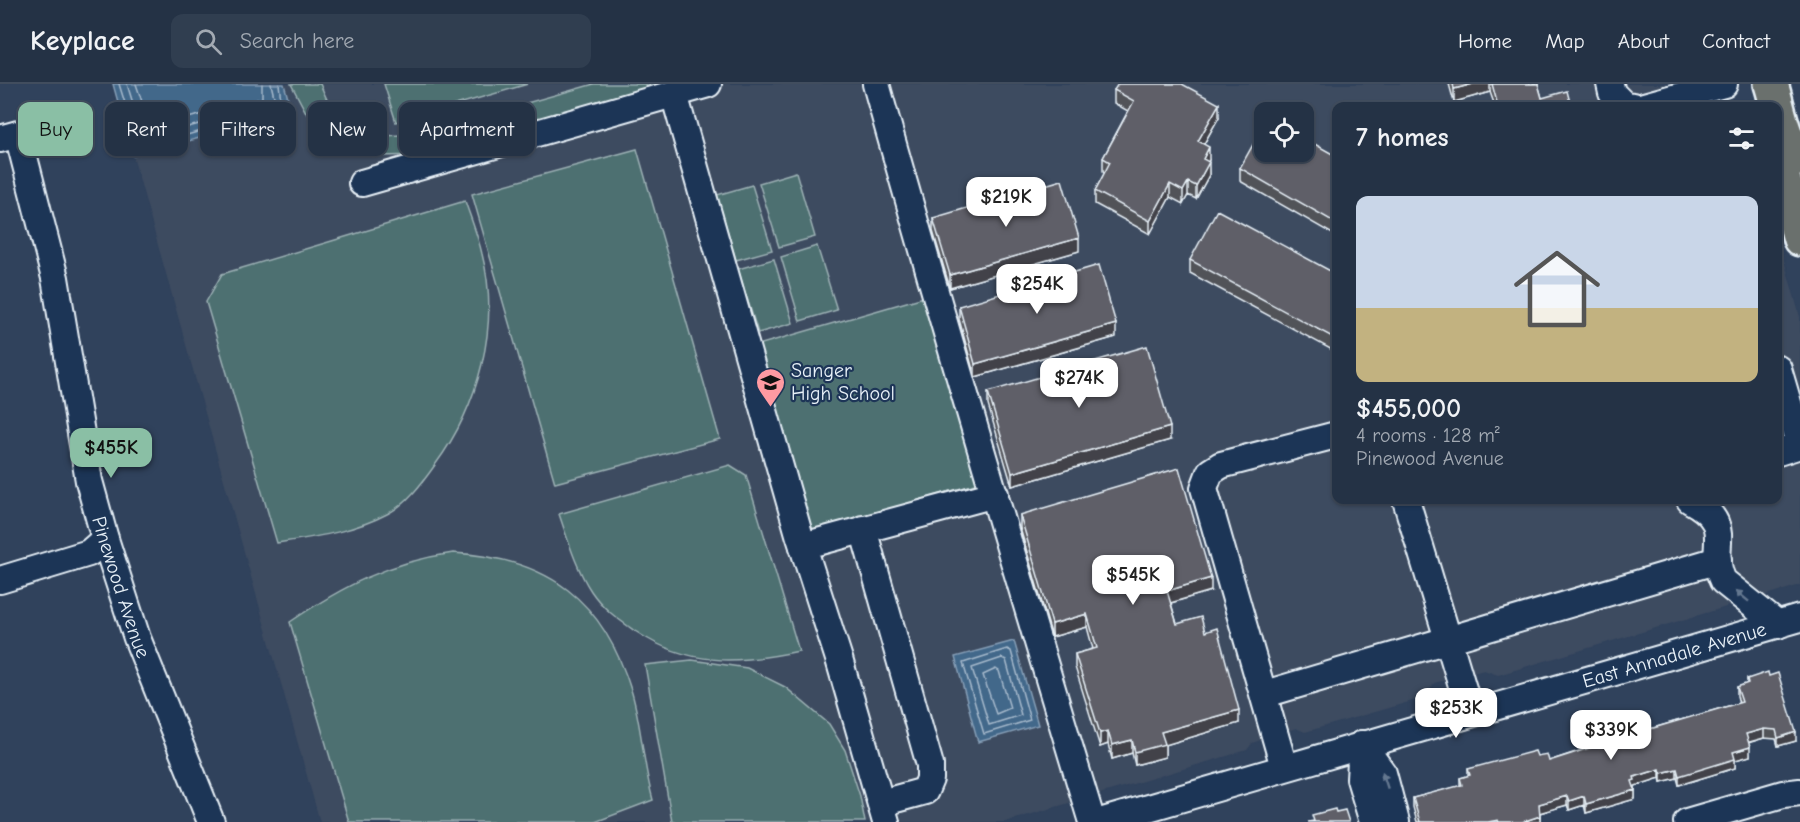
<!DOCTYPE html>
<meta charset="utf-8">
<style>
:root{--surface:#243245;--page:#303e50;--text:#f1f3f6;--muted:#a3aab3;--line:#414d5e;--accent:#8abfa5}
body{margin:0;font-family:"Comic Neue",sans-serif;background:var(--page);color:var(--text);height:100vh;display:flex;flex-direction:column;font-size:22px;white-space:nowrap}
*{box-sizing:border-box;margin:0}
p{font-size:20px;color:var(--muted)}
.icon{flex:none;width:33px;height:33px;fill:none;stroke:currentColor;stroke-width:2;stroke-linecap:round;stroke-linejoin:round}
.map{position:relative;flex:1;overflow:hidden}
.sheet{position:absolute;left:1332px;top:18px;width:450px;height:402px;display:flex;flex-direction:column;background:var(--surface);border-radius:12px;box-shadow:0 2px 4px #0004,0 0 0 2px var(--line)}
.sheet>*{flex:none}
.guide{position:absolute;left:18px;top:18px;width:570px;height:54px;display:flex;gap:12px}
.buttons{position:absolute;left:1254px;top:18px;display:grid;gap:12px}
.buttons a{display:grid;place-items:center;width:60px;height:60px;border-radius:12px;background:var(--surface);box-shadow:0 2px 4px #0004,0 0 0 2px var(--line);font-size:30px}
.price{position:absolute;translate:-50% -51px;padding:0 14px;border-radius:12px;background:#fff;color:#222;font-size:20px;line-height:39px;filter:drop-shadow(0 2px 3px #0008)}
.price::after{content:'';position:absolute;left:50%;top:36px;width:18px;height:14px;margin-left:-9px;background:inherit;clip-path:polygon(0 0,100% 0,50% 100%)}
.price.selected{background:var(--accent);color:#111}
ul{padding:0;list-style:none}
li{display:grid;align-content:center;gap:12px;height:318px;padding:0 24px}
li+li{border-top:2px solid var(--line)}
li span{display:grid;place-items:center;height:186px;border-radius:12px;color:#555}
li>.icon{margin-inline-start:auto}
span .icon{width:108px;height:108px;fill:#fffc;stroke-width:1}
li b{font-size:26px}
h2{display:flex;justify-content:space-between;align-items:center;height:72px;padding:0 24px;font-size:26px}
.tag{padding:0 21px;border-radius:12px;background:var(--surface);box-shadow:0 2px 4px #0004,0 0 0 2px var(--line);font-size:21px;line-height:54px}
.tag.selected{background:var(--accent);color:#111}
header{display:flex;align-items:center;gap:36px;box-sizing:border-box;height:84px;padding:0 30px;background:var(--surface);border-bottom:2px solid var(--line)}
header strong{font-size:28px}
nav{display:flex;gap:33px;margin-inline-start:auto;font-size:21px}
.search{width:420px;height:54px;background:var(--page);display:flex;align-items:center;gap:15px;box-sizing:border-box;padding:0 21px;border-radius:12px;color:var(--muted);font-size:22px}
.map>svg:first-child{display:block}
.built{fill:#3e4b60;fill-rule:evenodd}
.green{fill:#4e7071;stroke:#9bb0b4;stroke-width:1.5}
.water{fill:#43678a;stroke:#859eb6;stroke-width:1.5}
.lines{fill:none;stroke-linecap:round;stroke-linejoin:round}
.shore{stroke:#a6bacc;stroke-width:1.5}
.minor-casing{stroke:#e8f1f8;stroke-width:30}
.major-casing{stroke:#e8f1f8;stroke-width:38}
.minor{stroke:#1d3557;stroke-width:26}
.major{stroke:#6b706d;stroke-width:33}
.wall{fill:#515259;stroke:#e8f1f8;stroke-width:1.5}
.shaded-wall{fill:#424249;stroke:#e8f1f8;stroke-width:1.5}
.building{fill:#5e5f68;stroke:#e8f1f8;stroke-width:1.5}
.oneway{fill:#64778f}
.labels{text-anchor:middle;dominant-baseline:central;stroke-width:4.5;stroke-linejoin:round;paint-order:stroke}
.poi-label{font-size:20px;fill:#e8f1f8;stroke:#1d3557;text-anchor:start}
.street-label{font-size:20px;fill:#e8f1f8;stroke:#1d3557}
</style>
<header>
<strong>Keyplace</strong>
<div class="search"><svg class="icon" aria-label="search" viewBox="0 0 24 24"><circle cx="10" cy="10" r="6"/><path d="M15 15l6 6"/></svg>Search here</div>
<nav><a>Home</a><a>Map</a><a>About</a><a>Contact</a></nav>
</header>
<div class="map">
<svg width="1800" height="738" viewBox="0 0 1800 738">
<rect width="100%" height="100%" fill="#30425c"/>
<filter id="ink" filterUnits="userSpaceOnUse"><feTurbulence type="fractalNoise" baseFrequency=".0167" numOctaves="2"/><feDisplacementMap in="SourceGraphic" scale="12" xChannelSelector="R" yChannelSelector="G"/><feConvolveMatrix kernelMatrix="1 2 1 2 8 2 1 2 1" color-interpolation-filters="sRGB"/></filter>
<g filter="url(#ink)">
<path class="built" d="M284,0h1437l6,22h-391v394h442v-261l22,78v268l-302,90 -14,-5 -50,13 -8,14 -121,35 -9,-4 -44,15 -5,7 -242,72h-685l-187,-666 159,-43zM1264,28h40v40h-40z"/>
<path class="green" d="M291,0h29l9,20 24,21 31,11 33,-2 177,-50h65l-237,71 -42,1 -39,-12 -32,-26z
M384,0h144l-132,38z
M637,65l83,290 -165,44 -83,-289z
M796,88l19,65 -36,10 -20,-64z
M752,101l20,65 -36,10 -19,-65z
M465,117c6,18 13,35 17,53 19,72 -4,153 -47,211 -12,17 -29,40 -48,49 -34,18 -72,23 -110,29l-71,-241 16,-28z
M817,162l20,64 -37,11 -19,-64z
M774,175l19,64 -35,10 -20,-64z
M924,213l55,186 -167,48 -54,-186z
M730,381l16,10 53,176c-61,13 -110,16 -164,-20 -17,-12 -32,-22 -44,-40 -15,-23 -23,-51 -32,-77z
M453,469c96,5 151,47 179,140 10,35 11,72 21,107l-58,22h-246l-59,-200c53,-36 99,-60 163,-69z
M692,576l55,8 38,19 44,37 16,26 15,46 5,26h-193l-27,-157z"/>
<path class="water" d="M113,0h171l8,29 -159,43z
M1014,557l24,84 -60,17 -23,-85z"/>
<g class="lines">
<path class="shore" d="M119,0l20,64 143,-39 -3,-25
M127,0l17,55 129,-35 2,-3 -4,-17
M136,0l15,44 111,-30v-14
M1007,565l4,2 19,69 -46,14 -21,-71z
M1002,574l4,2 15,55 -32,10 -17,-57z
M996,585l3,2 11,37 -14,6 -13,-39z"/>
<defs>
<g id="minor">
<path d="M876,0c69,247 142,493 216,738"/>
<path d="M1610,0l2,9 12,12 9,1"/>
<path d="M674,10l125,440 40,125 47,163"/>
<path d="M1644,22l80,-22"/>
<path id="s1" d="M0,55l18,-5 37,144 34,203 16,58 32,99 74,184"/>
<path d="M362,99l346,-99"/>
<path d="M1778,285l22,75"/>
<path d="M1778,368l22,-7"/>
<path d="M1406,416l64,212"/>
<path d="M1690,416c48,26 16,46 33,81l55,44"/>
<path d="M863,445l67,236v14l-5,12 -44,12"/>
<path d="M803,462l192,-52"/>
<path d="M0,496l89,-27 16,-14"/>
<path d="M1265,610l453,-134"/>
<path d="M1362,660l21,29 13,49"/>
<path d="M1362,660l-2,35 13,43"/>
<path d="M1284,683l-80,-279 6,-16 11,-7 115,-30"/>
<path id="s2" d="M1100,738l700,-204"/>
<path d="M1687,738l96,-28 17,-2"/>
</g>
<path id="major" d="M1771,0c8,25 11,55 29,75
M1778,76l22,79"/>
</defs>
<use href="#minor" class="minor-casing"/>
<use href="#major" class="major-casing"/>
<use href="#minor" class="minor"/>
<use href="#major" class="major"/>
</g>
<path class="wall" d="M1449,0h89l4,14 29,8h-76l-5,-14 -36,10z
M1114,6l105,27 -15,27 5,16 -1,2 1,13 -13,24 -8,-4 -5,9 -13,-7 -20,37 -55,-30v-13l10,-19 -2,-1v-13l25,-47 -14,-8z
M1336,72v80l-96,-55v-13z
M933,134l146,33 -129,37 -17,-57z
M1190,176l146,14v78l-146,-79z
M959,222l157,31 -141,40 -16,-58z
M988,308l182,48 -158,46 -24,-81z
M1020,431l191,76 -40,12 6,21 28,8 34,91 -74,22v12l-30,8 -3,-12 -20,6 -4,-15 -8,3 -25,-80v-13l18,-5 -6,-22 -35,10 -32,-109z
M1747,595l49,62 -18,5 -2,-7 -12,-1 -16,5 2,13 -15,4v8l-56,17 -2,-7 -16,4 -1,-4 -25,8v13l-49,14 -2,-8 -15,5 -2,-5 -27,8v9h-123l-4,-15v-9l47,-12v-8l8,-2v-7l69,-13 12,5 51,-17 -1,-10 9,-3v-2l22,-1 13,3 96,-28 -2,-7v-9l10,-3z"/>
<path class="shaded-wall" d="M1473,0h17v8l-36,10v-13z
M1219,20v13l-21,37v-13z
M1209,63v13l-6,12v-13z
M1209,78v13l-13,24v-13z
M1188,98v13l-5,9v-13z
M1170,100v13l-20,37v-13z
M1079,154v13l-129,37v-13z
M1116,240v13l-141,40v-13z
M1170,343v13l-158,46v-13z
M1211,494v13l-44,13v-13z
M1087,530v13l-35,10v-13z
M1239,626v13l-74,22v12l-30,8v-13l26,-20z
M1764,645v9l-18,5v-9z
M1108,647v13l-8,3v-14z
M1796,648v9l-18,5v-8z
M1132,656v13l-20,6v-14z
M1750,663v9l-15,4v8l-56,17v-9l54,-24z
M1660,685v9l-25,8v3l-3,1v-9l2,-4z
M1677,685v9l-16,4v-9z
M1635,706v9l-49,14v-9z
M1567,712v9l-28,8v-9z
M1584,712v9l-15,5v-9z
M1540,732v6h-18z"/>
<path class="building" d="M1118,0h64l37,20 -21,37 11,6 -6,12 6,3 -13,24 -8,-4 -5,9 -13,-7 -20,37 -55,-30 15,-29 -7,-4 31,-57 -20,-11z
M1453,0h20l-19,5z
M1492,0h46l4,14 25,-7 4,15h-73z
M1264,41v27h40v-14l32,18v67l-96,-55z
M1062,96l17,58 -129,37 -17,-57z
M1217,126l119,64v65l-146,-79z
M1099,181l17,59 -141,40 -16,-58z
M1147,262l23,81 -158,46 -24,-81z
M1179,384l32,110 -44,13 10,33 24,-7 4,15 12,-4 22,82 -78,22 4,12 -30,8 -3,-12 -20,5 -4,-14 -8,2 -25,-79 22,-6 -10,-34 -35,10 -32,-109z
M1768,588l1,4 9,-3 18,59 -18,6 -2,-8 -12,-1 -18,5 4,13 -17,5 2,7 -56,17 -2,-7 -16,4 -1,-4 -26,8 1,3 -3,1 3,9 -49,14 -2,-8 -15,5 -2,-5 -28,8 1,12 -18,6h-23l-1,-2 -10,2h-68l-7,-24 49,-13 -2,-7 10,-3 -2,-6 67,-18 2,5 10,-2 2,7 53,-17 -3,-10 10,-3 -1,-2 21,-6 1,5 11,-4 2,7 99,-29 -5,-15 11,-4 -1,-4z
M1335,725l1,3 9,-2 4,12h-41l6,-1 -2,-6z"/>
<defs><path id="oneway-solid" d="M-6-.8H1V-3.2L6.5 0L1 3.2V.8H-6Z" transform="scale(1.5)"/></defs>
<g class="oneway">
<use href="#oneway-solid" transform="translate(1742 512) rotate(-141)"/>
<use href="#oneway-solid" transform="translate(1385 696) rotate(-108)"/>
</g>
</g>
<defs>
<symbol id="school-pin" viewBox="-11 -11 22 30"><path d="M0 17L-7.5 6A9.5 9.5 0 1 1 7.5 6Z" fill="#ff9aa2" stroke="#1d3557"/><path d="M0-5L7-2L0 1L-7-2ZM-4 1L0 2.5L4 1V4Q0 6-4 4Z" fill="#111"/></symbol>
</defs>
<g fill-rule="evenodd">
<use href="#school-pin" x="754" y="282" width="33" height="45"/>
</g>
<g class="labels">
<g class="poi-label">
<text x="791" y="286">Sanger<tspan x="791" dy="23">High School</tspan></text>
</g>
<g class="street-label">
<text stroke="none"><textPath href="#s1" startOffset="484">Pinewood Avenue</textPath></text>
<text stroke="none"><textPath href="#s2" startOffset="598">East Annadale Avenue</textPath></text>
</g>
</g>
</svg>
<div class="buttons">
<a><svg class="icon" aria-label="locate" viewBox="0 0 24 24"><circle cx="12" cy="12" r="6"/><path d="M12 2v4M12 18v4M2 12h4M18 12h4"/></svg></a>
</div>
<b class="price" style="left:1006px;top:144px">$219K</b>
<b class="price" style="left:1037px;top:231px">$254K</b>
<b class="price" style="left:1079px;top:325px">$274K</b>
<b class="price selected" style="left:111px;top:395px">$455K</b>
<b class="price" style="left:1133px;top:522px">$545K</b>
<b class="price" style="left:1456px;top:655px">$253K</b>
<b class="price" style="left:1611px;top:677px">$339K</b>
<div class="guide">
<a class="tag selected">Buy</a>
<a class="tag">Rent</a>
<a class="tag">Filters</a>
<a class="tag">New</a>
<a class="tag">Apartment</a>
</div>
<section class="sheet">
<h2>7 homes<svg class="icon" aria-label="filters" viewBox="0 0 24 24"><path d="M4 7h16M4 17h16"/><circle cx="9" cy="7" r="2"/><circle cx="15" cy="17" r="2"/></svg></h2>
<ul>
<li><span style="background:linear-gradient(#c9d6e8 60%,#c2b280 0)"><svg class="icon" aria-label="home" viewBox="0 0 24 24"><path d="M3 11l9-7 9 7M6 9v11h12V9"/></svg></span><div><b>$455,000</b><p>4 rooms · 128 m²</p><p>Pinewood Avenue</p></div></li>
</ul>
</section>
</div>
